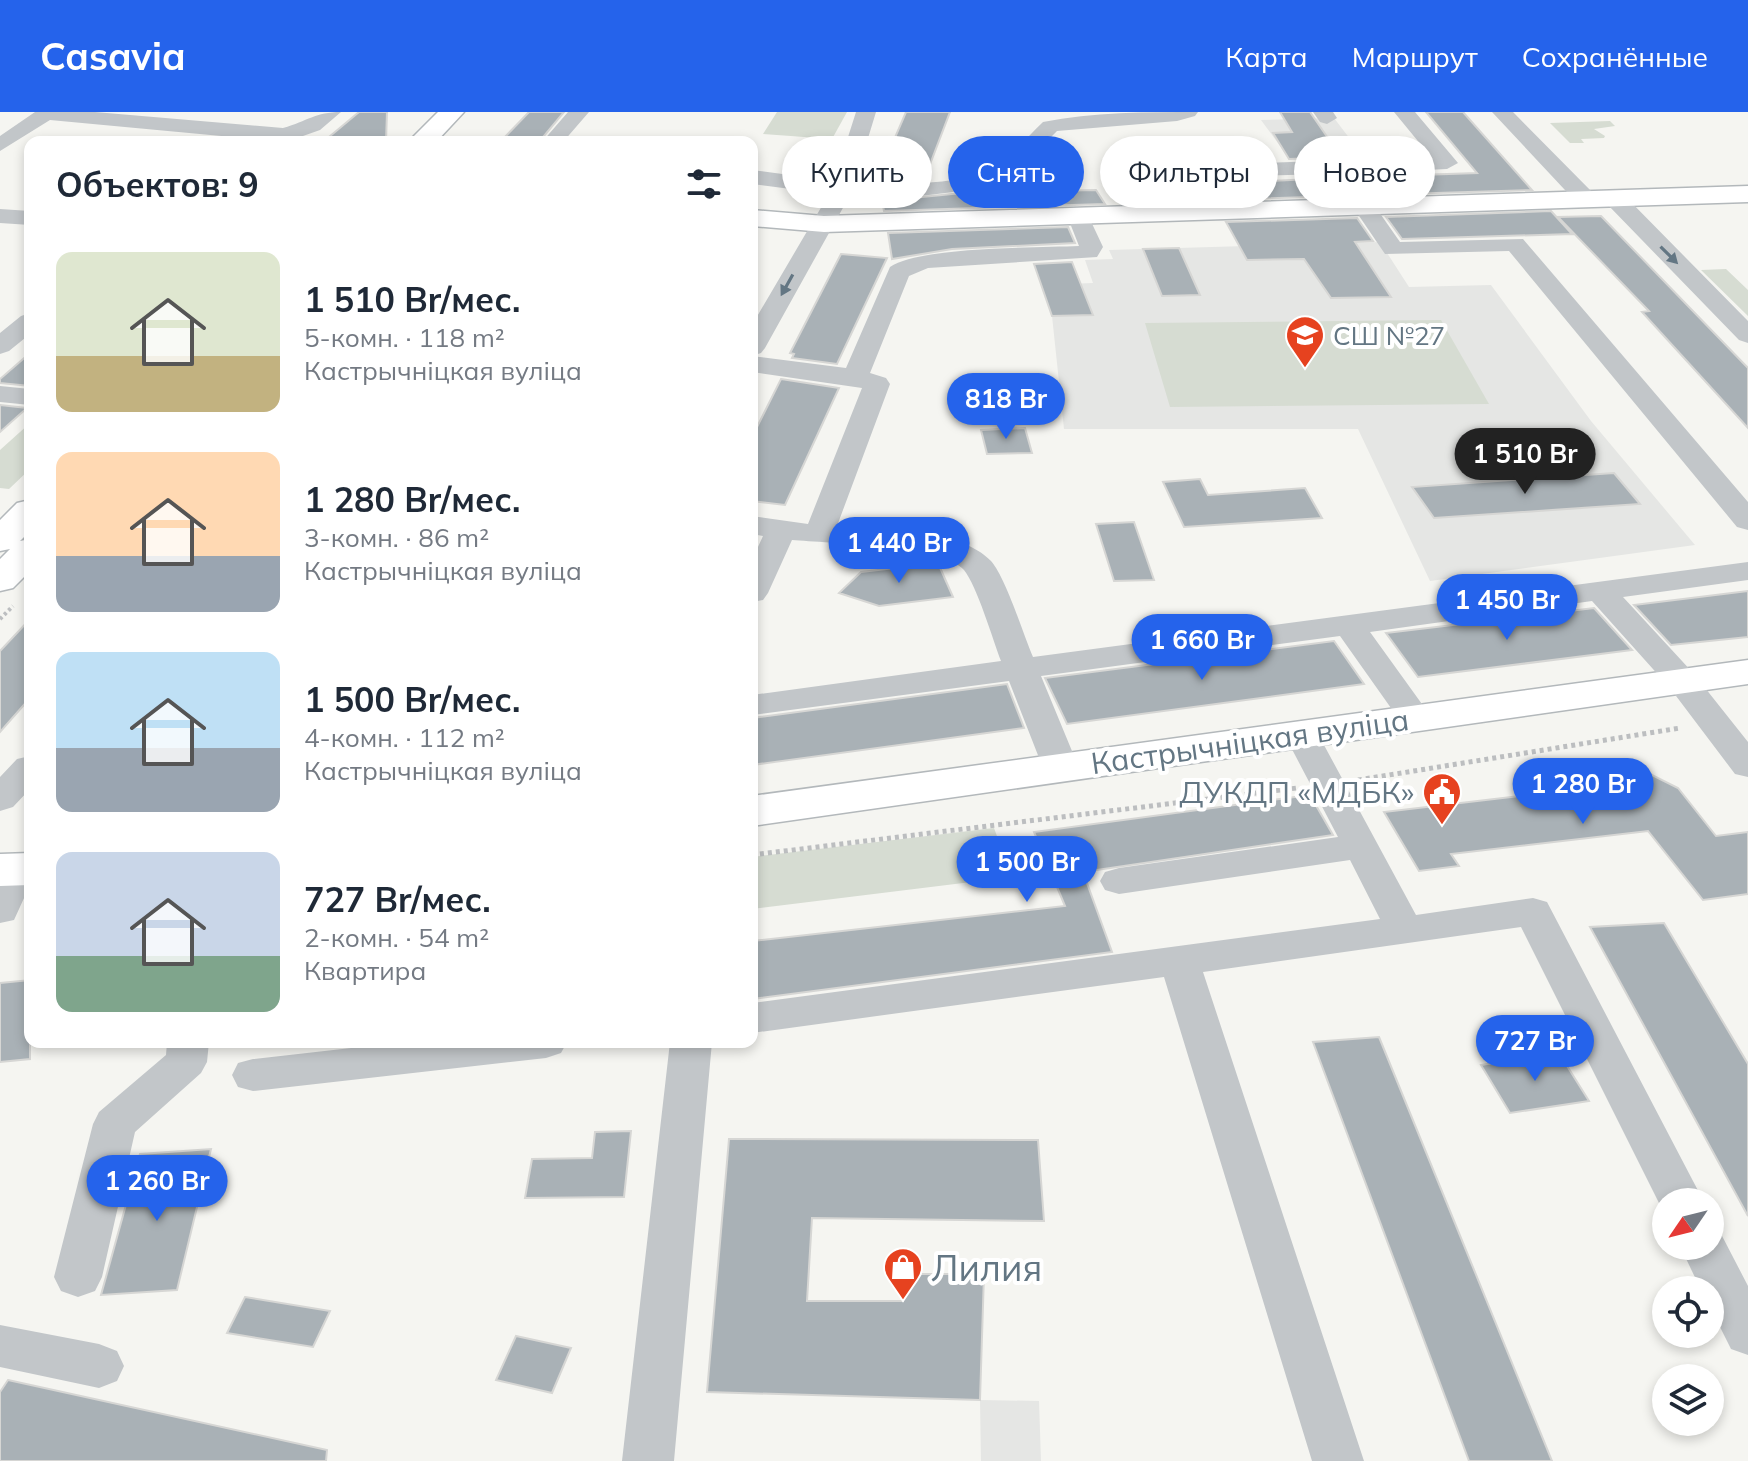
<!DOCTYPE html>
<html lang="ru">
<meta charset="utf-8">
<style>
:root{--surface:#fff;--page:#f2f2f3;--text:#1f2937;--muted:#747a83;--accent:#2563eb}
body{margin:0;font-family:Mulish,sans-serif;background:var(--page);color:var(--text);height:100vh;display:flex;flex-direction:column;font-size:30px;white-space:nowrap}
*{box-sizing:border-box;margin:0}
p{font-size:26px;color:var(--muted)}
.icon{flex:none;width:44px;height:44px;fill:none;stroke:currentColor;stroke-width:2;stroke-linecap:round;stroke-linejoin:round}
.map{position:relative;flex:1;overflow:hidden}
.side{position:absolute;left:24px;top:24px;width:734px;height:912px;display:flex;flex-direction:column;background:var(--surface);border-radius:16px;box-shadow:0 4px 12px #0003}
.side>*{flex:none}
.guide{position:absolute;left:782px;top:24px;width:760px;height:72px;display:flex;gap:16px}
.needle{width:52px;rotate:235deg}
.buttons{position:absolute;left:1652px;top:1076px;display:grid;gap:16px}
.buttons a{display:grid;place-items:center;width:72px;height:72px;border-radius:50%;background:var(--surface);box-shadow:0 4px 12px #0003;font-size:40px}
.price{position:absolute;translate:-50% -68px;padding:0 18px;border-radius:28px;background:var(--accent);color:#fff;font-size:26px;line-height:52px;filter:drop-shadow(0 2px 4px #0008)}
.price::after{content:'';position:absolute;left:50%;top:48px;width:24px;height:18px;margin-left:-12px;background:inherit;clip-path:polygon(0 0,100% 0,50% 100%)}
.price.selected{background:#222;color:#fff}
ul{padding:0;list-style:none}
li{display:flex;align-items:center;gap:24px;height:200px;padding:0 32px}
li span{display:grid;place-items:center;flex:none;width:224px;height:160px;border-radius:16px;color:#555}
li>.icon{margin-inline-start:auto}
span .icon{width:96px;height:96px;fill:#fffc;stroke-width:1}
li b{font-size:34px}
h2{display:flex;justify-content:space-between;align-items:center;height:96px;padding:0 32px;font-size:34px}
.chip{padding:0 28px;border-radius:36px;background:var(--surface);box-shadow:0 4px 12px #0003;font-size:28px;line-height:72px}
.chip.selected{background:var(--accent);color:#fff}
header{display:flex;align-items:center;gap:48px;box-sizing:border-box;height:112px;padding:0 40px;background:var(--accent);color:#fff}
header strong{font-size:38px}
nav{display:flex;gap:44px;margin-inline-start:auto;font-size:28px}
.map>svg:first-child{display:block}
.built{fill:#e5e6e4}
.green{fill:#d6dcd2}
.building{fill:#a9b1b6;stroke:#d6d6d4;stroke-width:2}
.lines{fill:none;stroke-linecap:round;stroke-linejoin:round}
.major-casing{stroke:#b3b8bb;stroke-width:3}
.path-far1{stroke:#bcbec0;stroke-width:4;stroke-dasharray:3 3;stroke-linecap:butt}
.path{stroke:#bcbec0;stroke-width:5;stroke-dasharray:4 4;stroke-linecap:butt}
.minor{fill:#c2c6c9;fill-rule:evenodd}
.major{fill:#fff;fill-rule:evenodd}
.oneway{fill:#637683}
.labels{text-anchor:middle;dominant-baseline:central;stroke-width:8;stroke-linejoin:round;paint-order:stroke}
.far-poi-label{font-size:26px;fill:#637683;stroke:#fff;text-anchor:start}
.street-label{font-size:30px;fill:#637683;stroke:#fff}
.poi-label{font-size:30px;fill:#637683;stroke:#fff;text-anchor:end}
.near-poi-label{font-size:36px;fill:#637683;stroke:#fff;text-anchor:start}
</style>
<header>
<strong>Casavia</strong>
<nav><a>Карта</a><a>Маршрут</a><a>Сохранённые</a></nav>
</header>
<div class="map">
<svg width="1748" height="1349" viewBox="0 0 1748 1349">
<rect width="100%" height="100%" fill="#f5f5f1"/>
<path class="built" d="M1334,6l26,34 -74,2 -25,-34z
M1380,130l29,45 82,-2 100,136 104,124 -265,36 -72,-152h-294l-12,-113 -10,-31 51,-2 -8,-23 28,-1 -4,-9z
M980,1288l59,1 2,60h-60z"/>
<path class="green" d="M777,0h70l-15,27 -69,-5z
M1610,9l5,5 -21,3 11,7 -1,2 -23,1 3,4h-14l-20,-20z
M1726,157l22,21v26l-47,-46z
M1441,208l48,84 -319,3 -25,-84z
M30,311v46l-21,20 -9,-1v-38z
M994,716l18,49 -260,32v-52z"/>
<path class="building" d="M359,0h28l-1,30h-63z
M529,0h35l-25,30 -36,-3z
M906,0h44l-26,68 -45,1 -1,-4z
M1280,0h30l31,45 -52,2 -16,-26 19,-1z
M1426,0h37l69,78 -129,4 -14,-18 88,-3z
M1354,65h7l13,18 -160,5 -9,-16z
M1096,78l9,14 -221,7 -2,-10 80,-8z
M1551,99l21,23 -170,5 -16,-22z
M1601,104l147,152v60l-106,-116 7,-1 -91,-94z
M1357,106l16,23 -18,1 36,55 -60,1 -27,-39 -57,1 -21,-38z
M1068,115l7,16 -123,6 -60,10 -4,-26z
M1179,136l21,47 -38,1 -19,-47z
M841,142l46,4 -50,106 -45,-6 2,-4 -4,-1z
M1072,150l21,53 -41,1 -18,-52z
M30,241v33l-30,-3v-4z
M781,267l58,9 -54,117 -33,-4v-64z
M0,293l27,3 -27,24z
M1025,316l7,25 -45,1 -6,-24z
M1614,361l26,31 -206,14 -22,-31z
M1200,367l8,16 97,-7 17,30 -138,9 -21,-45z
M1134,410l20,58 -40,1 -18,-57z
M938,451l15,34 -74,9 -40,-13 22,-21z
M1748,479v46l-77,8 -37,-40z
M1594,496l38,42 -214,27 -32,-44z
M30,507v79l-30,34v-81z
M1334,529l30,43 -297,40 -22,-46z
M1007,572l17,44 -272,37v-47z
M1620,647l58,29 38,48 32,-4v62l-45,6 -55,-69 -197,23 8,12 -40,5 -35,-59 211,-25 -17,-24z
M1310,683l23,40 -250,37 29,80 -360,47v-58l313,-35 -31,-74z
M1664,811l84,141v152l-158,-289z
M30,868v79l-30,3v-79z
M1379,925l173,424h-83l-156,-419z
M1559,941l30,48 -79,12 -29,-48z
M631,1019l-7,66 -99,1 7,-39 60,-1 3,-26z
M729,1027l309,1 6,81 -232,-3 -5,83h96l2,-27h79l-4,126 -273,-8z
M211,1037l-34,141 -76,5 39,-141z
M245,1185l85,14 -17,36 -86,-14z
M516,1224l55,12 -19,45 -56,-13z
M8,1268l319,70 -1,11h-326v-69z"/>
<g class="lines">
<defs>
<path id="major" d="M438,0h26l-28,30h-28z
M1748,74v16l-924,30 -72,-6v-16l72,6z
M30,388v31l-10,10 10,-2v32l-17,17 -13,3v-32l10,-10 -10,2v-31l17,-17z
M1748,548v24l-996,142v-30z
M30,741v32l-30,1v-32z"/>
</defs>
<use href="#major" class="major-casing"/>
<path class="path-far1" d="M0,507l13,-13"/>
<path class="path" d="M1358,668l322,-52
M752,743l545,-67"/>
<path class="minor" d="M35,0h60l188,16c25,-7 32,-16 58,-16l-21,18 -34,12 -236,-22 -50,31v-15z
M568,0h21l-26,30h-21z
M856,0h20l-22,72 11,1c36,-2 101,1 132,-19 16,-11 31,-30 46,-44 50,-10 103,-10 155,-10l-3,4 -18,5 -120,10c-14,14 -28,32 -44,43 -28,20 -129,27 -164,23l-84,151 -4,5 -9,3v-31l77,-131 -77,-10v-14l82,11z
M1313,0h20l4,6 -10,6 -7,-2z
M1394,0h21l43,51 -11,6 -64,3 25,34 -3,5h-16l-27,-38 -151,4 -11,-6 11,-6 220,-8z
M1492,0h21l82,83 3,5 -3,5h-16z
M1615,80l8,2 125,127v22l-9,-3 -132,-136 -3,-5 3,-5z
M1364,88l8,2 28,40 123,-3 225,263v28l-11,-3 -228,-276 -124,3 -32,-47z
M0,97l30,2v14l-30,-2z
M1079,99l8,2 16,34 -6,10 -169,11 -19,8 -39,97 16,5 4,6 -53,142c43,4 123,2 154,35 15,17 32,73 42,96l715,-95v18l-125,17 71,77 54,68v35l-13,-3 -65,-86 -78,-87 -222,31 62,86 -5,7 -12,4 -12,-4 -63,-89 -299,40 38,92 -5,8 -13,3 -13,-3 -5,-8 -34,-87 -257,34v-20l249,-34c-8,-21 -24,-75 -37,-91 -20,-24 -137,-27 -172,-30l-24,53 -5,7 -11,2v-42l11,-24 -11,-2v-18l56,8 54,-136 -110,-16v-16l94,12 44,-101c32,-21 145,-19 189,-21l-11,-28 3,-5z
M30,201v21l-21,17 -9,3v-21l21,-17z
M0,274l30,3v16l-30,-3z
M1301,611l12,3 5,8 98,181 117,-17 14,4 157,300h-38l-1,13 -144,-288 -318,45 161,489h-52l-148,-484 -412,56v-30l628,-84 -30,-59 -231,34 -14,-4 -5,-9 5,-9 14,-4 219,-31 -54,-103 5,-8z
M30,644v33l-17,18 -13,4v-34l17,-18z
M18,744l12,4v25l-16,35 -14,3v-56l5,-7z
M167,930h42l-2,20 -6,11 -66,59 -33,145 -7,14 -17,6 -17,-6 -7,-14 39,-153 6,-12 67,-57z
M404,930h163l-6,11 -15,5 -293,33 -15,-4 -6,-12 6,-12 15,-4z
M670,930h42l-38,419h-52z
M1710,1117l10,3 28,54v69l-17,-6 -21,-42v-17h-9l-21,-44h30z
M0,1213l99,19 18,7 7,15 -7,15 -18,7 -99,-21z"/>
<use href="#major" class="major"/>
</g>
<defs><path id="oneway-solid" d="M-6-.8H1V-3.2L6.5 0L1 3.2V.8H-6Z" transform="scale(2)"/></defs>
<g class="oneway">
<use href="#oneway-solid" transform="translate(1669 143) rotate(45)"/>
<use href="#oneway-solid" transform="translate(787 173) rotate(119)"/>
</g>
<defs>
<symbol id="school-pin" viewBox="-11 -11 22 30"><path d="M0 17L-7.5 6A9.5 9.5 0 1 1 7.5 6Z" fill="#e6421f" stroke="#fff"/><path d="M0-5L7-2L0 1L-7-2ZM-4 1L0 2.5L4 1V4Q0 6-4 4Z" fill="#fff"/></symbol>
<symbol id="civic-pin" viewBox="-11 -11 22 30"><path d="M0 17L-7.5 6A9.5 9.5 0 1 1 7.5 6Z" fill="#e6421f" stroke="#fff"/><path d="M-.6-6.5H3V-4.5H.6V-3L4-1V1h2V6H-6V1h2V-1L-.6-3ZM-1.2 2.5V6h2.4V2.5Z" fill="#fff"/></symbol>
<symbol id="shop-pin" viewBox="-11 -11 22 30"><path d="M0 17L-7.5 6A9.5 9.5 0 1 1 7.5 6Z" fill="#e6421f" stroke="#fff"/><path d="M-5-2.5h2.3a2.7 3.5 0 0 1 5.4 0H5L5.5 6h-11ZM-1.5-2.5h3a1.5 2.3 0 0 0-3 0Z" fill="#fff"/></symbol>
</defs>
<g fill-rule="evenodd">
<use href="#school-pin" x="1283" y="201" width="44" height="60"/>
<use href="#civic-pin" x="1420" y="658" width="44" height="60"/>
<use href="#shop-pin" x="881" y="1133" width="44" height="60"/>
</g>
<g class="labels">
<g class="far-poi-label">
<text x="1333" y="223">СШ №27</text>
</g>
<g class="street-label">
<text transform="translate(1250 629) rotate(-8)">Кастрычніцкая вуліца</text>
</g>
<g class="poi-label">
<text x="1414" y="680">ДУКДП «МДБК»</text>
</g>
<g class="near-poi-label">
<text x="931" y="1155">Лилия</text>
</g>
</g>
</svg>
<div class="buttons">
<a><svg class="needle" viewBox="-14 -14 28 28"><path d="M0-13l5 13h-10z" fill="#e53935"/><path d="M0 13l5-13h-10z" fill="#747a83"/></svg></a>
<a><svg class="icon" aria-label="locate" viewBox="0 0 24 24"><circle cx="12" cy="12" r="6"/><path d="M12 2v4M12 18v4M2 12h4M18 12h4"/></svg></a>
<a><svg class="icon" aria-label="layers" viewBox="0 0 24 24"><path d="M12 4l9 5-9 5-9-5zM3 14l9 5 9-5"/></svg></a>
</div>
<b class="price" style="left:1006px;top:329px">818 Br</b>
<b class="price selected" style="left:1525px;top:384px">1 510 Br</b>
<b class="price" style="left:899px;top:473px">1 440 Br</b>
<b class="price" style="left:1507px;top:530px">1 450 Br</b>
<b class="price" style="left:1202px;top:570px">1 660 Br</b>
<b class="price" style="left:1583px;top:714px">1 280 Br</b>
<b class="price" style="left:1027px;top:792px">1 500 Br</b>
<b class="price" style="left:1535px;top:971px">727 Br</b>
<b class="price" style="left:157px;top:1111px">1 260 Br</b>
<div class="guide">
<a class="chip">Купить</a>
<a class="chip selected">Снять</a>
<a class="chip">Фильтры</a>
<a class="chip">Новое</a>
</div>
<section class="side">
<h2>Объектов: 9<svg class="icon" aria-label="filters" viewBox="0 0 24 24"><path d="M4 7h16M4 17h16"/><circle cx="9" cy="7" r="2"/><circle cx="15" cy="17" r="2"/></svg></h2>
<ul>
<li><span style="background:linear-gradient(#dfe7d0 65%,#c2b280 0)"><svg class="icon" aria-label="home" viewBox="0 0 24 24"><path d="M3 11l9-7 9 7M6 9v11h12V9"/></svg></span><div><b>1 510 Br/мес.</b><p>5-комн. · 118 m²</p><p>Кастрычніцкая вуліца</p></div></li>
<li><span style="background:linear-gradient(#ffd9b3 65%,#9aa5b1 0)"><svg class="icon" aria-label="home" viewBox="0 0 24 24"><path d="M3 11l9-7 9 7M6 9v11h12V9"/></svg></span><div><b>1 280 Br/мес.</b><p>3-комн. · 86 m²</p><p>Кастрычніцкая вуліца</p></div></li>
<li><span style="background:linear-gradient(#bfe0f5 60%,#9aa5b1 0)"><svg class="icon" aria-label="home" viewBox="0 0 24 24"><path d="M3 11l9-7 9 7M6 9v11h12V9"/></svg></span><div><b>1 500 Br/мес.</b><p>4-комн. · 112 m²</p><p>Кастрычніцкая вуліца</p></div></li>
<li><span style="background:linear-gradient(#c9d6e8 65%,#7fa58c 0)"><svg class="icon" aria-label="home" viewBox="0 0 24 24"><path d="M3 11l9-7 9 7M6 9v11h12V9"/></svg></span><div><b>727 Br/мес.</b><p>2-комн. · 54 m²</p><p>Квартира</p></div></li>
</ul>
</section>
</div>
